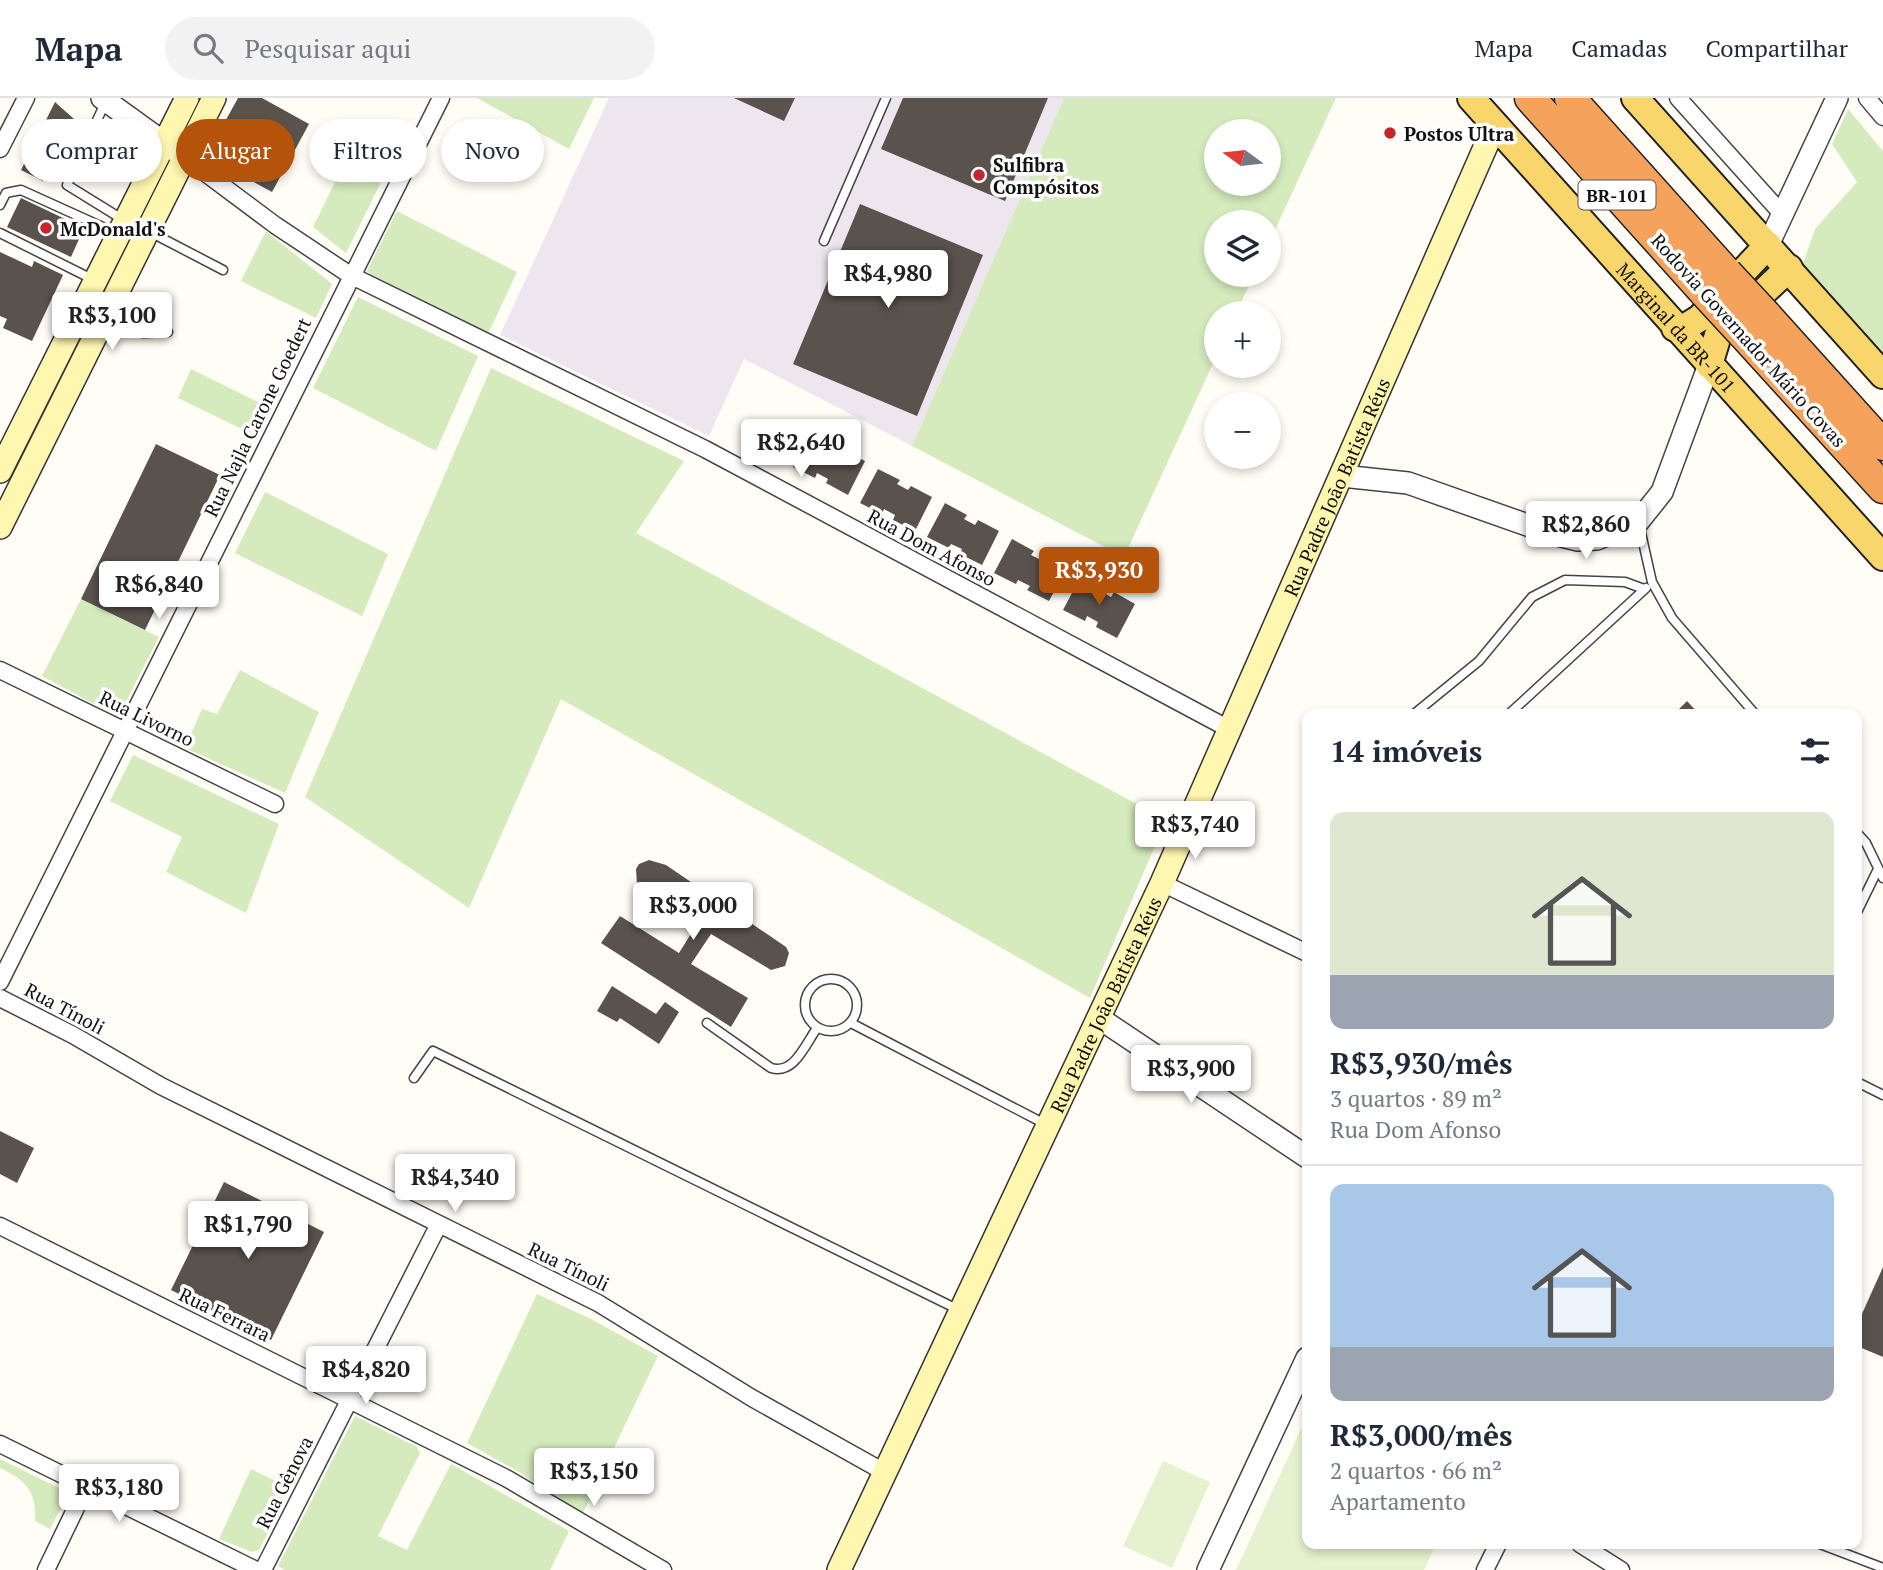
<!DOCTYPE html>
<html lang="pt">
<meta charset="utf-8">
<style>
:root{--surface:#fff;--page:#f2f2f3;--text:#1f2937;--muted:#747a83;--line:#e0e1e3;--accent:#b45309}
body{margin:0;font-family:"PT Serif",serif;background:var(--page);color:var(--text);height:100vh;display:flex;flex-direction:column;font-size:26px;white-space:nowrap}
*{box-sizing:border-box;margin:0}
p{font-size:23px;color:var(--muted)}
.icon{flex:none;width:38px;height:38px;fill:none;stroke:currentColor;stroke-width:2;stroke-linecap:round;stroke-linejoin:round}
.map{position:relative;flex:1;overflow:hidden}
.details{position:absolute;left:1302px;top:611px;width:560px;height:840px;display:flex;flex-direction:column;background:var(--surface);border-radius:14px;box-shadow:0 4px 10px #0003}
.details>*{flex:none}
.hud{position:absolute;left:21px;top:21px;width:665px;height:63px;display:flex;gap:14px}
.needle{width:46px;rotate:285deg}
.controls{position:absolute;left:1204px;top:21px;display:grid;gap:14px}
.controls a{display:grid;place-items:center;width:77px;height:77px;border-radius:50%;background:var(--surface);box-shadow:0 4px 10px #0003;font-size:35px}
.price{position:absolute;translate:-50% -60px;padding:0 16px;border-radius:7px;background:#fff;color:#222;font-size:23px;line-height:46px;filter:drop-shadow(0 2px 4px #0008)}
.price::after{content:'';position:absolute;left:50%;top:42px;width:21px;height:16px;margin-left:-10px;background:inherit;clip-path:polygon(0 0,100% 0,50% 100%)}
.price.on{background:var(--accent);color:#fff}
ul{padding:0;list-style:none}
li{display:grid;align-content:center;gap:14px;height:371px;padding:0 28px}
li+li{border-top:2px solid var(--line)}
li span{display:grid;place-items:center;height:217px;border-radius:14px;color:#555}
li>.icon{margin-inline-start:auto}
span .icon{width:126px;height:126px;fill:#fffc;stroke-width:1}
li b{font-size:30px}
h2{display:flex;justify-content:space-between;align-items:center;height:84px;padding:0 28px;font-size:30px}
.chip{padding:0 24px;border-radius:32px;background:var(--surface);box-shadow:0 4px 10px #0003;font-size:24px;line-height:63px}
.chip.on{background:var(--accent);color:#fff}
header{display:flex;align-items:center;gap:42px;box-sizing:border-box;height:98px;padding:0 35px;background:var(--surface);border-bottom:2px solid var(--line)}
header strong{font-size:33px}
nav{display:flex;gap:38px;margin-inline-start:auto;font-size:24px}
.search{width:490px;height:63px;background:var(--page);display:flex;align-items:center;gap:18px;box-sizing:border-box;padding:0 24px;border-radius:38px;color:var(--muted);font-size:26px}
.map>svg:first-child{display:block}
.industrial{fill:#eee6ef}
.green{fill:#d5ebbd;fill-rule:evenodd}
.pitch{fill:#e6f2cf}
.building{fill:#5a524d}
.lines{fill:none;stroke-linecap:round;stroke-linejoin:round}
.service-casing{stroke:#444;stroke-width:11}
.minor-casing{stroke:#444;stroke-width:19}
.tertiary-casing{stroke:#444;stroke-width:24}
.secondary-casing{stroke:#333;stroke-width:26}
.primary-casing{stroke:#222;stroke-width:30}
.motorway-casing{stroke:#222;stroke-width:33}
.service{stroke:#fff;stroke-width:8}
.minor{stroke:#fff;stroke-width:16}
.tertiary{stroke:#fff;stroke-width:21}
.secondary{stroke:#fff6b0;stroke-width:23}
.primary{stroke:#f9d66b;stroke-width:26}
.motorway{stroke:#f5a25d;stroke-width:30}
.motorway-bridge-casing{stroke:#222;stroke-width:33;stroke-linecap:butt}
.motorway-bridge{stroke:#f5a25d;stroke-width:30}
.poi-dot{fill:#c4262e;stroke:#fff;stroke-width:2.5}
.labels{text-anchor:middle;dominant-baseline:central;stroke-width:7;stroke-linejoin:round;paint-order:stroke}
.shield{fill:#fff;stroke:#585858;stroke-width:2}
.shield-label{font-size:18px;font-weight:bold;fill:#111}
.poi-label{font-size:19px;font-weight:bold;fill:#111;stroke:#fff;text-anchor:start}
.street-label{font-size:19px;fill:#111;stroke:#fff}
</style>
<header>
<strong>Mapa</strong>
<div class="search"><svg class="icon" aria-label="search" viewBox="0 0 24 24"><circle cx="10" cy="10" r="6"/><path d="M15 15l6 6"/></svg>Pesquisar aqui</div>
<nav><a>Mapa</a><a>Camadas</a><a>Compartilhar</a></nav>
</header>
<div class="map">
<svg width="1883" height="1472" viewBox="0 0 1883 1472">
<rect width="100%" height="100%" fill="#fffdf5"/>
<path class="industrial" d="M609,0h455l-152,348 -168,-87 -35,77 -209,-101z"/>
<path class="green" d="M477,0h117l-25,51z
M1064,0h272l-67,145v-21h-53v53h38l-18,38h-20v44l-92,200 -212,-111zM1216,33h53v53h-53z
M1848,11l35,42v210l-82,-92 14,-40 42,-47 -25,-38z
M360,33l37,19 -51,103 -33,-26z
M397,113l120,61 -28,60 -7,1 -107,-54 -8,-8z
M266,133l66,53 -16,34 -75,-37z
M358,199l120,59 -42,95 -123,-63z
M491,270l193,93 -48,72 530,287 -76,178 -529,-299 -92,209 -164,-111z
M191,271l79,39 -14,28 -78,-38z
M265,394l123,62 -26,62 -127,-63z
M81,501l78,38 -41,80 -76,-41z
M240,572l79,42 -34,81 -100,-45 17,-39 15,5z
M133,657l146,69 -33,89 -80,-41 16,-35 -72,-36z
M537,1196l54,25 67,37 -76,159 -29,-17 -32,-25 -54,-30z
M355,1318l62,31 3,6 -42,83 29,14 44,-86 118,67 -19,39h-265l-7,-4z
M0,1361l69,34 -19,36 -15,-8c2,-29 -9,-41 -35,-53z
M251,1371l39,19 -31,62 -7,2 -33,-13z"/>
<path class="pitch" d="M1307,1318v128h129l-12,26h-188z
M1163,1363l47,21 -38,86 -49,-22z"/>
<path class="building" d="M238,0h24l47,26 -37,68 -66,-36z
M734,0h61l-11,23z
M903,0h145l-43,103 -124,-52z
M55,4l19,17 -31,62 -22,-11z
M21,100l63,30 -13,29 -64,-30z
M860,106l123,51 -66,161 -124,-52z
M0,154l32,15 2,-6 29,14 -31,66 -29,-13 4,-9 -7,-3z
M811,335l21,11 -2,4 11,6 3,-4 21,11 -17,34 -22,-12 2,-4 -11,-6 -2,5 -22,-11z
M156,346l64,31 -75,155 -64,-31z
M878,371l22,11 -3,4 11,6 3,-4 21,11 -17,34 -22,-11 2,-5 -11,-6 -2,5 -22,-11z
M945,405l22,12 -3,4 11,6 3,-5 21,11 -17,34 -22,-11 2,-5 -11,-5 -2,4 -22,-11z
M1012,441l22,12 -3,4 12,6 2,-5 22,11 -18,34 -22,-11 3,-4 -12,-6 -2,4 -22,-11z
M1081,478l21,11 -2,4 11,6 3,-5 21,12 -18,34 -21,-11 2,-5 -11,-6 -2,5 -22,-11z
M1687,603l12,13h-25z
M649,762l17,5 120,82 3,6 -4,13 -14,4 -60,-36 -20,30 57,34 -17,29 -130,-84 19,-27 59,37 18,-29 -60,-39 -1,-16 3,-5z
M612,888l44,28 9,-12 14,10 -20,32 -39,-26 -3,4 -20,-11z
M0,1033l34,17 -17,35 -17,-9z
M224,1084l100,50 -53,108 -100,-50z
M1883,1169v90l-26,-11v-21z"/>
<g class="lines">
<defs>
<path id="service" d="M105,5l-38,82 55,34
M0,107l6,-12 15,-3 95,43
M150,134l73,38
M0,135l94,47
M824,143l62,-143
M107,222l36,13 25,-1
M1639,426l13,58 20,36 83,96
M1414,616l65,-53 53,-64 33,-17 60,2 19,7
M1509,616l137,-126
M1857,735l9,10 17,35
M1857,814l21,-43
M805 907a26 26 0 1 1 52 0a26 26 0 1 1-52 0Z
M707,925l64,45c23,7 34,-23 46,-40
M851,925l196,102
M414,980l19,-27 526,259
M1857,984l26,13
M1820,1446l63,24"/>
<path id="minor" d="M1678,0l104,116
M1867,0l16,19
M0,51l26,-51
M184,59l91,68 75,50 355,174 524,280
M0,572l275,134
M1162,785l145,70
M0,884l441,-884
M0,900l73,37 88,51 437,217 154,95 134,75
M0,1128l506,252 157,92
M0,1346l256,126
M1580,1446l41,26
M46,1472l40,-83
M263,1472l175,-344
M1485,1472l13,-26"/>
<path id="tertiary" d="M102,0l75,54
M1768,147l69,-147
M1342,378l66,7 145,51 25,6 19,-1 41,-17 24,-30 47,-127
M1099,920l208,139
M1208,1472l99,-212"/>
<g id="secondary">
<path d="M0,373l187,-373"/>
<path d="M0,429l214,-429"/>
<path id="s1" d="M839,1472l323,-687 333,-758"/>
</g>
<g id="primary">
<path id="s2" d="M1471,0l412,459"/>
<path d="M1635,0l248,277"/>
<path d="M1675,230l12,-2 13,-8 68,-73"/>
<path d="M1709,267l9,-30 71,-67"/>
</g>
<path id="motorway" d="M1530,0l175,195
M1570,0l157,175
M1766,217l117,130
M1742,235l141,155"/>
</defs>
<use href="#service" class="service-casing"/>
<use href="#minor" class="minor-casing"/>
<use href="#tertiary" class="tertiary-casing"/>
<use href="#secondary" class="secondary-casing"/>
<use href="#primary" class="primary-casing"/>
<use href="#motorway" class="motorway-casing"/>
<use href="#service" class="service"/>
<use href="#minor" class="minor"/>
<use href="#tertiary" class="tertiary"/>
<use href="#secondary" class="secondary"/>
<use href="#primary" class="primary"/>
<use href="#motorway" class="motorway"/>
<defs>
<path id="motorway-bridge" d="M1727,175l39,42
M1705,195l37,40"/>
</defs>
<use href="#motorway-bridge" class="motorway-bridge-casing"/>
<use href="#motorway-bridge" class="motorway-bridge"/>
</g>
<g class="poi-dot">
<circle cx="1390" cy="35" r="7"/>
<circle cx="979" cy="77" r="7"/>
<circle cx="46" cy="130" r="7"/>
</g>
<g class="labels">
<rect class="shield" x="1578.5" y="82.5" width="77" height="29" rx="5"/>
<g class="shield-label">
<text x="1617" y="97">BR-101</text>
</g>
<g class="poi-label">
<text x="1404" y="35">Postos Ultra</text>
<text x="993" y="66">Sulfibra<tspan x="993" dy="22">Compósitos</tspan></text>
<text x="60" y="130">McDonald's</text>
</g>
<g class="street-label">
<text stroke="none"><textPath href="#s2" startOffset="308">Marginal da BR-101</textPath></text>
<text transform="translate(1749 242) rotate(48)">Rodovia Governador Mário Covas</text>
<text transform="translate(257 319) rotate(-64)">Rua Najla Carone Goedert</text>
<text stroke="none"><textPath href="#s1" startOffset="1192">Rua Padre João Batista Réus</textPath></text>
<text transform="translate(932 449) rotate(28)">Rua Dom Afonso</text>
<text transform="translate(147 620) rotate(26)">Rua Livorno</text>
<text stroke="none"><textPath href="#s1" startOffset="625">Rua Padre João Batista Réus</textPath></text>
<text transform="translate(65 910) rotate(28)">Rua Tínoli</text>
<text transform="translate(569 1168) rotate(26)">Rua Tínoli</text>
<text transform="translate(225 1216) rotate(26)">Rua Ferrara</text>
<text transform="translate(284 1384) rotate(-63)">Rua Gênova</text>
</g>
</g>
</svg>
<div class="controls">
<a><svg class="needle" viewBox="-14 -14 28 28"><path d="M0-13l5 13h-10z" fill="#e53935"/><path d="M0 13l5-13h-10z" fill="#747a83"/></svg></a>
<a><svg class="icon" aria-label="layers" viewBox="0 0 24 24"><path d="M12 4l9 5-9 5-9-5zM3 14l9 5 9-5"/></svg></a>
<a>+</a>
<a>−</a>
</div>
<b class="price" style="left:888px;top:212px">R$4,980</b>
<b class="price" style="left:112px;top:254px">R$3,100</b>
<b class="price" style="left:801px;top:381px">R$2,640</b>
<b class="price" style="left:1586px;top:463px">R$2,860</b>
<b class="price on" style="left:1099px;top:509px">R$3,930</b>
<b class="price" style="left:159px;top:523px">R$6,840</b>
<b class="price" style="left:1195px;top:763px">R$3,740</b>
<b class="price" style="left:693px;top:844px">R$3,000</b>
<b class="price" style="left:1191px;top:1007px">R$3,900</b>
<b class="price" style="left:455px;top:1116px">R$4,340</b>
<b class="price" style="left:248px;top:1163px">R$1,790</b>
<b class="price" style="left:366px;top:1308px">R$4,820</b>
<b class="price" style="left:594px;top:1410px">R$3,150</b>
<b class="price" style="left:119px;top:1426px">R$3,180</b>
<div class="hud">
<a class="chip">Comprar</a>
<a class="chip on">Alugar</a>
<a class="chip">Filtros</a>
<a class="chip">Novo</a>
</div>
<section class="details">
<h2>14 imóveis<svg class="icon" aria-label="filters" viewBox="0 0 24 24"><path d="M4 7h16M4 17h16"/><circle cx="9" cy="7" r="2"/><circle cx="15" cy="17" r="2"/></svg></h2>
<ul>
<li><span style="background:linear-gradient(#dfe7d0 75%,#9aa5b1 0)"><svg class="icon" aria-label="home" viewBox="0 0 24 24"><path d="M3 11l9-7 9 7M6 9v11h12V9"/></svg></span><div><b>R$3,930/mês</b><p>3 quartos · 89 m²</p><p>Rua Dom Afonso</p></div></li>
<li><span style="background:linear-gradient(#a9c7e8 75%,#9aa5b1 0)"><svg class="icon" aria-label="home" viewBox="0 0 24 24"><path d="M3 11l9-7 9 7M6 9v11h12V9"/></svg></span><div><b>R$3,000/mês</b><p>2 quartos · 66 m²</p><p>Apartamento</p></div></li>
</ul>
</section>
</div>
